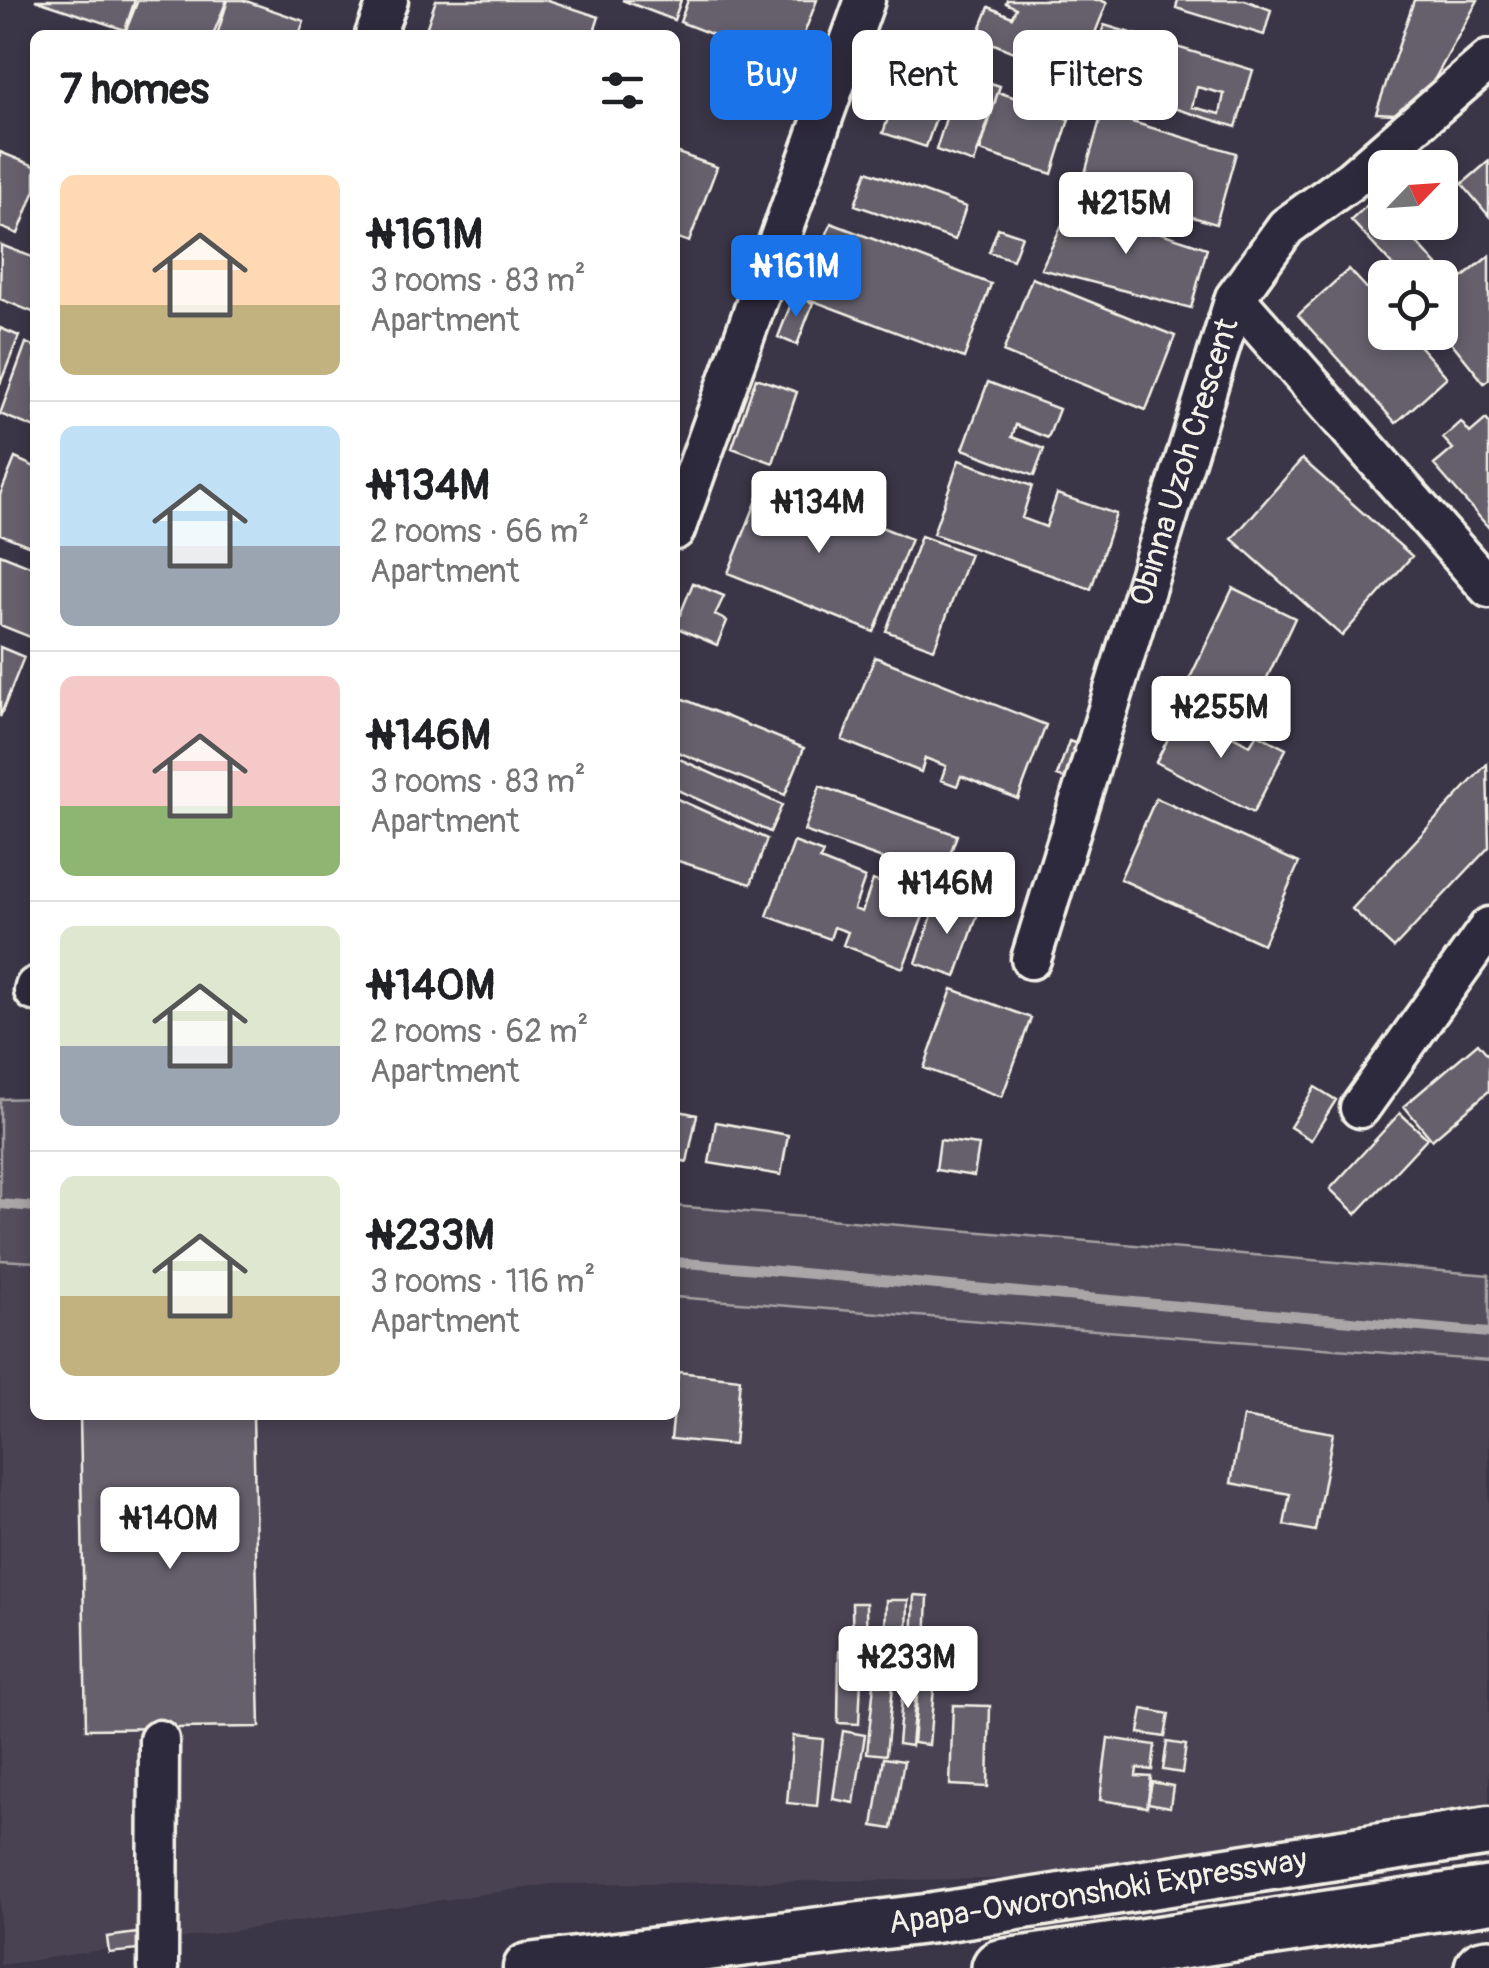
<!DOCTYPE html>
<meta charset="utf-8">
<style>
:root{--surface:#fff;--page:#f2f2f2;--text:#202124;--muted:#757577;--line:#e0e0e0;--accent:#1a73e8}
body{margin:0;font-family:Pangolin,sans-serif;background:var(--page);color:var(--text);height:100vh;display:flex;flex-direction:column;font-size:38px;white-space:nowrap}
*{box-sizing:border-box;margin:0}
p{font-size:32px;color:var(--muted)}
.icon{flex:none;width:55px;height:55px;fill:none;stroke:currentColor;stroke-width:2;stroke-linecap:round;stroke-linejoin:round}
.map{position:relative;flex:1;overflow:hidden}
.drawer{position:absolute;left:30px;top:30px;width:650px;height:1390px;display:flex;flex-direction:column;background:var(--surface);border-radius:15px;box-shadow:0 5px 15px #0003}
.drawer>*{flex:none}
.hud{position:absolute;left:710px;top:30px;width:628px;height:90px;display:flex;gap:20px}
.needle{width:65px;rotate:65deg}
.tools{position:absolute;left:1368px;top:150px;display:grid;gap:20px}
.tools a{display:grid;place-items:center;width:90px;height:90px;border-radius:15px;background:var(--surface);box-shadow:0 5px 15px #0003;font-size:50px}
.price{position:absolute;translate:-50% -85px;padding:0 22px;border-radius:10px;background:#fff;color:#222;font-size:32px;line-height:65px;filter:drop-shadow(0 2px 5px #0008)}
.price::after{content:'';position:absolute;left:50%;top:60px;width:30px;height:22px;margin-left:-15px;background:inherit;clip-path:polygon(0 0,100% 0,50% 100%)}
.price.current{background:var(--accent);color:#fff}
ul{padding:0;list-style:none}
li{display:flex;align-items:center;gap:30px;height:250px;padding:0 30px}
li+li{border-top:2px solid var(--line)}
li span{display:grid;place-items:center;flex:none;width:280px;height:200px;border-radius:15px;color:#555}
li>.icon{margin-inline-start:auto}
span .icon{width:120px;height:120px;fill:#fffc;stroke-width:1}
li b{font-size:42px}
h2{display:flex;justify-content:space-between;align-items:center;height:120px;padding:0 30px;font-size:42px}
.chip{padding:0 35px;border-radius:15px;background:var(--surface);box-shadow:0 5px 15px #0003;font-size:35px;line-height:90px}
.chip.current{background:var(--accent);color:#fff}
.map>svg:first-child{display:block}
.built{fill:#484352}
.green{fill:#534e5c;stroke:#a4a0a2;stroke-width:2.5}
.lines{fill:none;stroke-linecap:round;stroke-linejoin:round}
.stream{stroke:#aaa6a7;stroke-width:10}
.building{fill:#65616c;stroke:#f4f1e8;stroke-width:2.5;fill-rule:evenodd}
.minor-casing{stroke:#f4f1e8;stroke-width:45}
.major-casing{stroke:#f4f1e8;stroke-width:55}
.highway-casing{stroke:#f4f1e8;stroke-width:62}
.minor{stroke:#2f2a3d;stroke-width:38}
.major{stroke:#2f2a3d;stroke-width:48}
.highway{stroke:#2f2a3d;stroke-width:55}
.labels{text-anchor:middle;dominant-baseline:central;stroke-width:10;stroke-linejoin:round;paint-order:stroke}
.street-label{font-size:32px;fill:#f4f1e8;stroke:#2f2a3d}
</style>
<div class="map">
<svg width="1489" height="1968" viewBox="0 0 1489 1968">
<rect width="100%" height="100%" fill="#3b3647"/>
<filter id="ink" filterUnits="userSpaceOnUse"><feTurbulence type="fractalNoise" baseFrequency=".01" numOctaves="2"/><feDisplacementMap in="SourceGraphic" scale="20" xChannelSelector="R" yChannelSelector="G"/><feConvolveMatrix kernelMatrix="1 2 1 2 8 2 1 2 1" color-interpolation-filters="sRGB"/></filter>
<g filter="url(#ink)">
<path class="built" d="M0,1260l35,2v153h640v-118l814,64v486l-231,29 -706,8 -552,81z"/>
<path class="green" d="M35,1098v164l-35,-2v-161z
M675,1206l814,69v86l-814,-64z"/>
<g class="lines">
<path class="stream" d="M0,1204l35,3
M675,1262l814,71"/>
</g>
<path class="building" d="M35,0h100l-10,30z
M138,0h89l-14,35h-89z
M228,0h15l61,21 -5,14h-82z
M436,0h112l51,17 -6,18h-169z
M622,0h59l-7,20z
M688,0h129l-25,65 -112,-43z
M1007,0h93l7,3 -30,75 -100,-41 12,-30 23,10 4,-9 -10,-5z
M1178,0h67l26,10 -7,25 -88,-27z
M1414,0h64l-63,115 -39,-2z
M1104,25l149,45 -17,57 -149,-45zM1197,87l27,7 -4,20 -28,-7z
M909,56l91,30 -26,77 -38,-13 11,-35 -9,-3 -12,35 -43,-14z
M998,92l33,11 -2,4 40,12 -17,55 -72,-23z
M1102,113l134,40 -20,71 -134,-40z
M0,152l35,14v24l-17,44 -18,-7z
M675,152l42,15 -28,75 -14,-5z
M1489,161v55l-27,-32z
M867,171l99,36 -11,33 -100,-35z
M1385,189v33h13l41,45 -12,11h-23l-53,-58z
M1072,204l135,44 -16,60 -150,-39z
M831,223l160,61 -27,74 -161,-61z
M998,228l24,8 -9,24 -24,-8z
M1,245l34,13v55l-35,-14z
M1489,256v123l-5,4 -44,-55v-32z
M1349,269l36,39v24h22l40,45 -51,46 -98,-108z
M1032,278l143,58 -29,74 -143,-58z
M794,296l19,7 -16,42 -19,-8z
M0,328l19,8 -19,48z
M26,343l9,4v81l-35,-14z
M756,378l41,14 -24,71 -41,-15z
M988,382l71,27 -11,29 -32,-13 -4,12 32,12 -10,27 -71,-27z
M1486,419l3,4v105l-55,-63 19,-16 -10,-11 18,-16 9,11z
M15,458l20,9v81l-35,-14v-39z
M1302,459l110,97 -70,80 -110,-97z
M959,460l73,26 -10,32 24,9 11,-33 59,20 -25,75 -158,-55z
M765,480l146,59 -37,93 -146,-59z
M921,536l49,18 -36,95 -48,-18z
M0,554l35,14v71l-35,-14z
M693,583l31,13 -9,19 12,6 -10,24 -42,-18z
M1233,588l62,30 -53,113 -63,-30z
M0,647l24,10 -24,60z
M875,657l171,68 -28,74 -57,-23 -4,10 -16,-6 5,-14 -21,-8 -4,14 -79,-32z
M681,698l123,50 -19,47 -110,-44v-37z
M1183,710l67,35 7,-11 29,15 -33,64 -97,-51z
M1069,741l22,8 -12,34 -22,-7z
M675,757l107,48 -12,27 -95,-43z
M1487,764l2,83 -95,101 -42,-39z
M820,786l137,49 -16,45 -137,-49z
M675,798l92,41 -16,45 -76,-24z
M1156,798l143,65 -36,81 -143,-65z
M794,842l29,11 -3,7 45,18 -11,31 8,3 11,-32 56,21 -26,67 -60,-23 5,-13 -14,-5 -4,12 -63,-23z
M938,897l41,14 -23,66 -40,-14z
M952,989l79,29 -29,79 -78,-29z
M1478,1043l11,13v35l-57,49 -28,-34z
M1315,1087l21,13 -25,40 -21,-13z
M675,1110l22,5 -10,47 -12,-3z
M1400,1113l27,25 -71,76 -26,-25z
M716,1122l72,13 -7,40 -72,-12z
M940,1140l39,5 -5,31 -38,-6z
M678,1372l62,7 -6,66 -63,-6z
M80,1415h173l7,312 -174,2z
M1243,1417l90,16 -18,98 -31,-6 6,-31 -59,-11z
M914,1595l14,1 -3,73 -14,-1z
M886,1600h22l-2,74 -22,-1z
M852,1603h14l1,73h-14z
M839,1651h12v28h10l-2,45 -21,-1z
M919,1675l16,1 -6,69 -16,-2z
M904,1676l13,2 -6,68 -13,-2z
M874,1684l19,2 -7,69 -19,-2z
M953,1705l37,1 -2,81 -38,-2z
M1143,1709l26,5 -4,23 -26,-4z
M843,1731l22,4 -11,68 -21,-4z
M793,1736l30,3 -6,67 -30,-3z
M1108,1738l47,7 -3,25 -15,-2 -1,8 15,1 -4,30 -47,-7z
M1167,1742l19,3 -4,28 -19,-3z
M884,1758l20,3 -12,68 -19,-3z
M1152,1782l21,4 -3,21 -22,-4z
M137,1933l2,17 -30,3 -2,-16z"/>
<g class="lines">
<defs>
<g id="minor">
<path d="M375,35l13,-35"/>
<path d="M1235,298l254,290"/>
<path d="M675,530l190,-530"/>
<path id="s1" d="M1031,959l204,-661 51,-71 65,-47 138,-120"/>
<path d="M34,991l1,-4"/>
<path d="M1360,1108l129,-181"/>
<path d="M158,1968l1,-228"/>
</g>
<g id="major">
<path id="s2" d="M528,1968l406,-50 555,-87"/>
</g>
<path id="highway" d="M1000,1968l489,-73
M1483,1968l6,-1"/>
</defs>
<use href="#minor" class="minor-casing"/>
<use href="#major" class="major-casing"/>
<use href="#highway" class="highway-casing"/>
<use href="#minor" class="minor"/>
<use href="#major" class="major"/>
<use href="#highway" class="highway"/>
</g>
</g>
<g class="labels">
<g class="street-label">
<text stroke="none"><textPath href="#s1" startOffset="520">Obinna Uzoh Crescent</textPath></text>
<text stroke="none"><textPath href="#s2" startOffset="575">Apapa-Oworonshoki Expressway</textPath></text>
</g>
</g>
</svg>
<div class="tools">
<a><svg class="needle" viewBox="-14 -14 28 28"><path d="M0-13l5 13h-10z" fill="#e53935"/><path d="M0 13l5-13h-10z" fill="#757577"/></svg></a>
<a><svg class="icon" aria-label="locate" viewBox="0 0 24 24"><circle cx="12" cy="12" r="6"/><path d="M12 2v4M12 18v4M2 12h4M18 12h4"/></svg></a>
</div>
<b class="price" style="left:1126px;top:257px">₦215M</b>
<b class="price current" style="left:796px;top:320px">₦161M</b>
<b class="price" style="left:819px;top:556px">₦134M</b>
<b class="price" style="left:1221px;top:761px">₦255M</b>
<b class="price" style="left:947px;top:937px">₦146M</b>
<b class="price" style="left:170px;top:1572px">₦140M</b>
<b class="price" style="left:908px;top:1711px">₦233M</b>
<div class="hud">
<a class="chip current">Buy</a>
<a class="chip">Rent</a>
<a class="chip">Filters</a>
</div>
<section class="drawer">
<h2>7 homes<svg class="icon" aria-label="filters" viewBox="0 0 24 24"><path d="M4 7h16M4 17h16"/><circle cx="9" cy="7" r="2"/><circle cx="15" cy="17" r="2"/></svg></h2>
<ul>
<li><span style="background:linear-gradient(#ffd9b3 65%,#c2b280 0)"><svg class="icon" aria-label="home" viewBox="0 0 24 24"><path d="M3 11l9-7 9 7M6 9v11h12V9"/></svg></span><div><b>₦161M</b><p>3 rooms · 83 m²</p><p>Apartment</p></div></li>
<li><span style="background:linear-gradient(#bfe0f5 60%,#9aa5b1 0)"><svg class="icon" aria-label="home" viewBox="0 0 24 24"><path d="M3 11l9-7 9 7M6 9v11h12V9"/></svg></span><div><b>₦134M</b><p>2 rooms · 66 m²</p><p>Apartment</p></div></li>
<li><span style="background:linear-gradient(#f6c9c9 65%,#8fb573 0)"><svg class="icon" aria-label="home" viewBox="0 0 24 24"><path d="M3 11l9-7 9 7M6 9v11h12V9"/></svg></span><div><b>₦146M</b><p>3 rooms · 83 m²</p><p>Apartment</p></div></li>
<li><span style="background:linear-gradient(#dfe7d0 60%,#9aa5b1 0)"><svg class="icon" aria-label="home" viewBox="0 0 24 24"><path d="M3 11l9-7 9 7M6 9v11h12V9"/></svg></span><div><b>₦140M</b><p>2 rooms · 62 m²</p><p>Apartment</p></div></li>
<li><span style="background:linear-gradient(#dfe7d0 60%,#c2b280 0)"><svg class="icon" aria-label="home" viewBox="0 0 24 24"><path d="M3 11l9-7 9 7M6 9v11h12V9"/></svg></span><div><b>₦233M</b><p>3 rooms · 116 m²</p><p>Apartment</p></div></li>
</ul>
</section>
</div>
